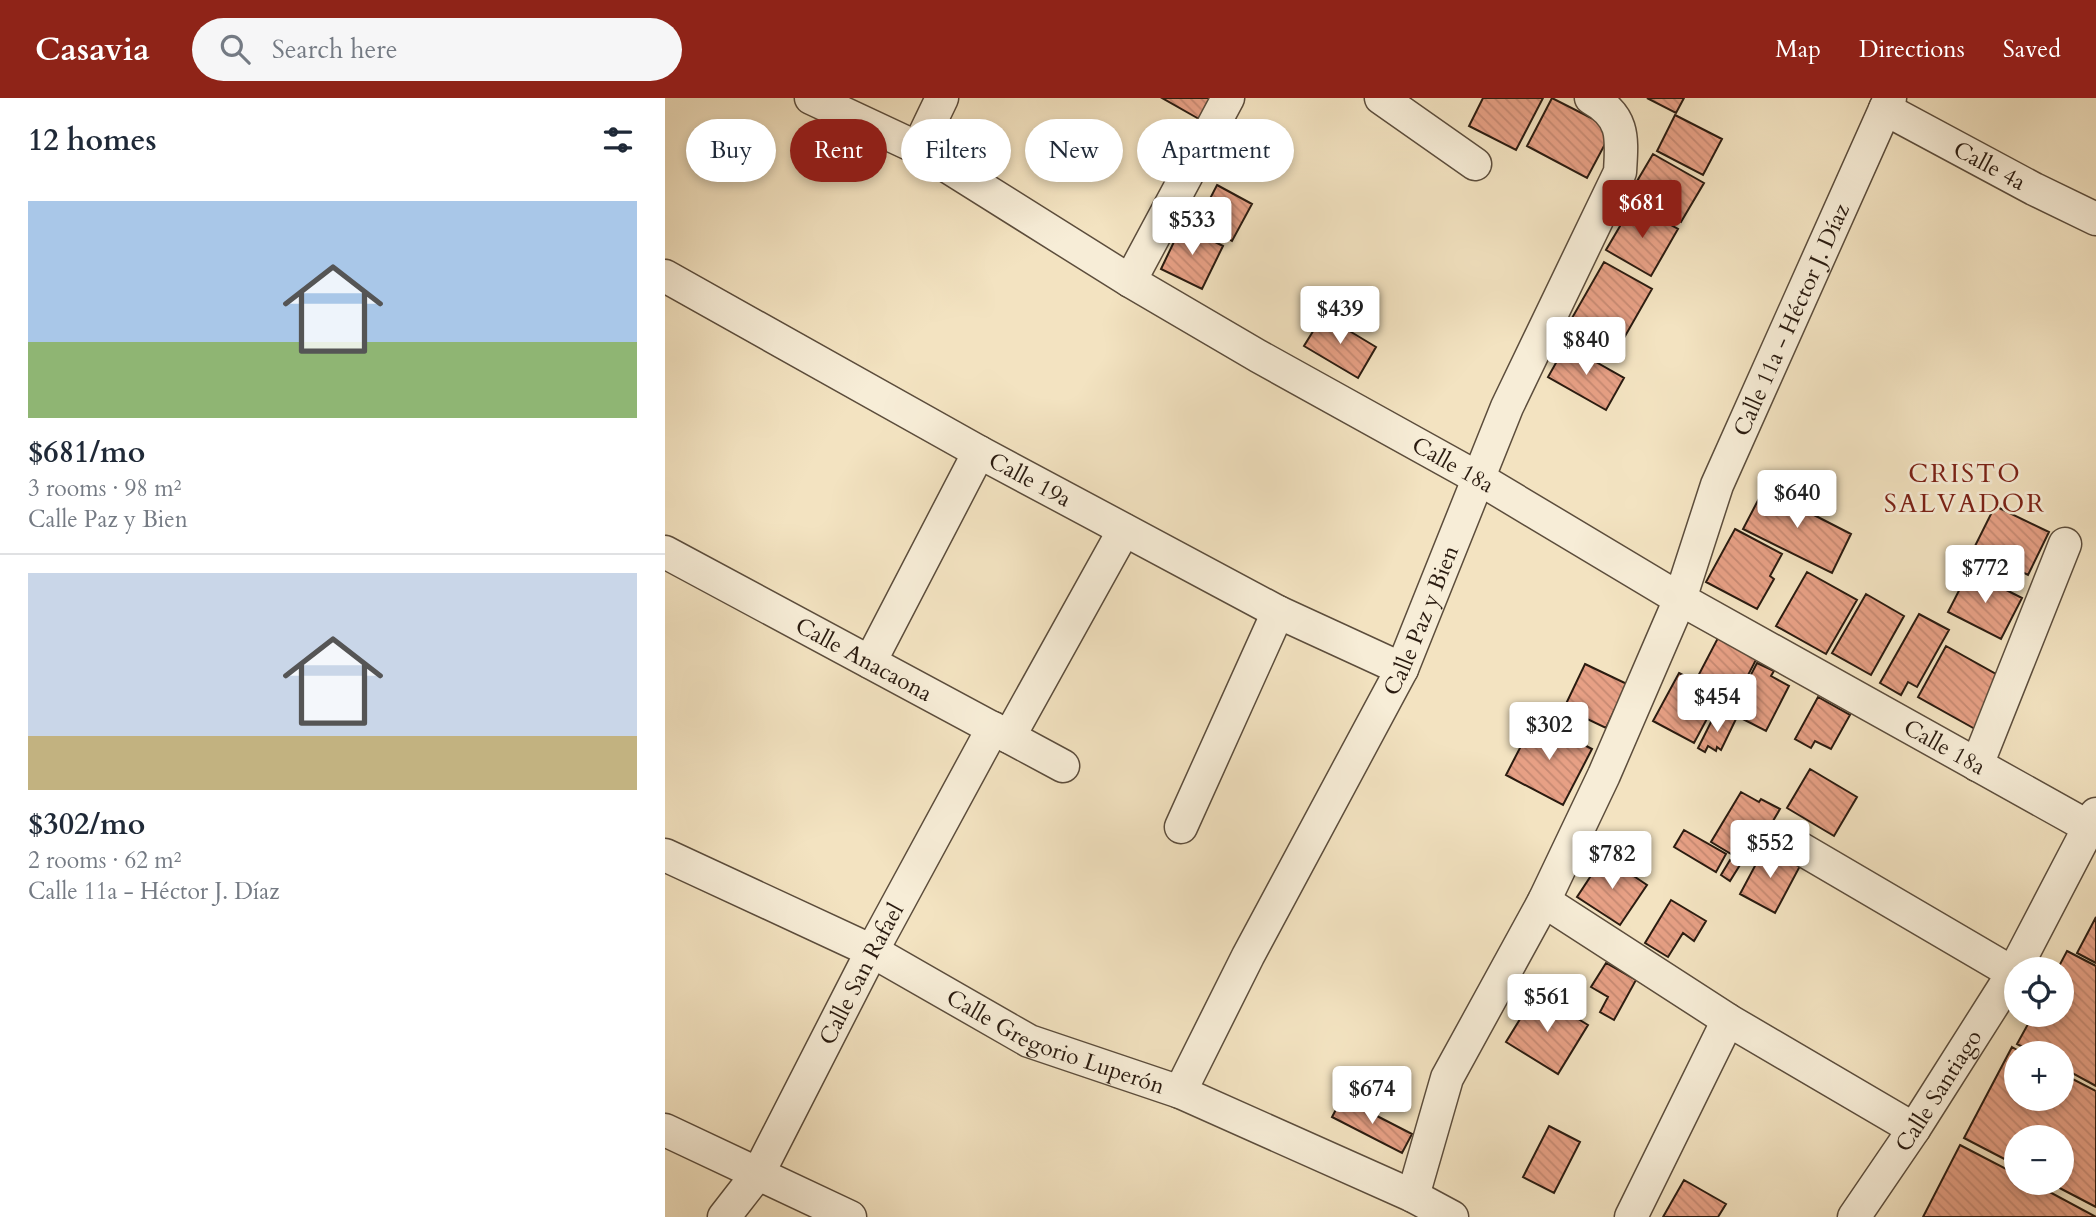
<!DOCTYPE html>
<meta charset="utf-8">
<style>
:root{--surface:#fff;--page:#f6f6f7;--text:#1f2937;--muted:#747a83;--line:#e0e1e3;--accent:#8f2418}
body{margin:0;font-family:Cardo,serif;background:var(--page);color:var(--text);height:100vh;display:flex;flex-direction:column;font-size:26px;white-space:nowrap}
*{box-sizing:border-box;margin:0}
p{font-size:23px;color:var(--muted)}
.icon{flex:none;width:38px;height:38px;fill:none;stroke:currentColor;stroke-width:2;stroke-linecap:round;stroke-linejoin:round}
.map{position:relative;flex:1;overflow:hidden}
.panel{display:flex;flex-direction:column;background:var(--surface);width:665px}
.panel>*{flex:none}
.top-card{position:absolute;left:21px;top:21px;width:665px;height:63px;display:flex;gap:14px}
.tools{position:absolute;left:1339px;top:859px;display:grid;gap:14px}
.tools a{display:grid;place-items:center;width:70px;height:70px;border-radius:50%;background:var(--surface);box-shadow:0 4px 10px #0003;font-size:35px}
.price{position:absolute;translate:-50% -60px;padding:0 16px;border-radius:7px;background:#fff;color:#222;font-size:23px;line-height:46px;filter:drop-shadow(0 2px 4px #0008)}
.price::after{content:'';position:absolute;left:50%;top:42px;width:21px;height:16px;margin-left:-10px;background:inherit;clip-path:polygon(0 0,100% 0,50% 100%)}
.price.selected{background:var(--accent);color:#fff}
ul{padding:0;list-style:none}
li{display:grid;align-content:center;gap:14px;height:371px;padding:0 28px}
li+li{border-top:2px solid var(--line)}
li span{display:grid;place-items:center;height:217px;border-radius:0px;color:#555}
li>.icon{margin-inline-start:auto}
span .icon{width:126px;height:126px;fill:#fffc;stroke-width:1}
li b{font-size:30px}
h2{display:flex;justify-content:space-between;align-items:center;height:84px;padding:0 28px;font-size:30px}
.tag{padding:0 24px;border-radius:32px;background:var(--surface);box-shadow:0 4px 10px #0003;font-size:24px;line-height:63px}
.tag.selected{background:var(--accent);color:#fff}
header{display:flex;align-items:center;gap:42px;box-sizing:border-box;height:98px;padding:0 35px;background:var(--accent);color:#fff}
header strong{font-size:33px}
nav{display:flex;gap:38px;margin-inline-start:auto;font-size:24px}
.search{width:490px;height:63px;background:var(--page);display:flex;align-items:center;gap:18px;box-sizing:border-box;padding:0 24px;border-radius:38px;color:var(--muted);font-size:26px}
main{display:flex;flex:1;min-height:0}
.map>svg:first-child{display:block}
.building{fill:url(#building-back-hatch);stroke:#2a1b10;stroke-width:2}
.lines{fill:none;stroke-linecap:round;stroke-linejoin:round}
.minor-casing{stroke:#5c4d3c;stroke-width:35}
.minor{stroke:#f7edd7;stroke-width:32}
.labels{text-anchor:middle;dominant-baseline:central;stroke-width:5;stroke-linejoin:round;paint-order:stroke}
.street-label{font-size:23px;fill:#2a1b10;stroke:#f7edd7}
.quarter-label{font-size:26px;letter-spacing:2px;fill:#7a1f14;stroke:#f7edd7}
</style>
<header>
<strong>Casavia</strong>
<div class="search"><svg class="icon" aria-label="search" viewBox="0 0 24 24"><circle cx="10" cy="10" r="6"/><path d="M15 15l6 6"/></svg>Search here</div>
<nav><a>Map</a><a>Directions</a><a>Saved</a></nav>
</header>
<main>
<section class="panel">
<h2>12 homes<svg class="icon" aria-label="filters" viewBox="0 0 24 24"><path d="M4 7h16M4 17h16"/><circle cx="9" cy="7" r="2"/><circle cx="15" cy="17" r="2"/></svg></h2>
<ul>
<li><span style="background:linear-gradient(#a9c7e8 65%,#8fb573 0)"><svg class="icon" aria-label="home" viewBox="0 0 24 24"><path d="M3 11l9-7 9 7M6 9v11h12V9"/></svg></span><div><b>$681/mo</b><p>3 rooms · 98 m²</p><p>Calle Paz y Bien</p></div></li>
<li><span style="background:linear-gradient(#c9d6e8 75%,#c2b280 0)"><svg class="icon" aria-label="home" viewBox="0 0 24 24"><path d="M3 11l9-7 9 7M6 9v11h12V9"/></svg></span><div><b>$302/mo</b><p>2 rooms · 62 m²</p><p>Calle 11a - Héctor J. Díaz</p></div></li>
</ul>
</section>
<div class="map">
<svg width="1431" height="1119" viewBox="0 0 1431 1119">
<defs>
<pattern id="building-back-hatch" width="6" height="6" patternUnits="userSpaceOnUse" patternTransform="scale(1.75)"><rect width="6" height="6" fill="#e7a085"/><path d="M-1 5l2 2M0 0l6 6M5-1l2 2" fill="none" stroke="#c68972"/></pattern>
</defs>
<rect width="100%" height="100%" fill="#f3e3c1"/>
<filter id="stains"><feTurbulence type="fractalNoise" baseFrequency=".00286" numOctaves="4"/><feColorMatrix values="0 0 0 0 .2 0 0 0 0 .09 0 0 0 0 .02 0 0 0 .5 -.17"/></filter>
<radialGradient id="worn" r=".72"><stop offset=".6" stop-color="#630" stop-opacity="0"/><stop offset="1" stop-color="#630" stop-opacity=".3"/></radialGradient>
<path class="building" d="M497,0h49l-12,21z
M818,0h60l-27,52 -47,-24z
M887,0l61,31 -26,49 -60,-32z
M982,0h37l-8,15z
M1010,17l47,24 -19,36 -46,-24z
M988,56l51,29 -23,39 -51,-29z
M552,87l35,19 -20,37 -34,-19z
M968,106l45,25 -27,47 -45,-26z
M517,127l41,21 -21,43 -41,-20z
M939,164l48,27 -32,56 -48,-27z
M658,217l53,32 -18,31 -54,-32z
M901,247l58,33 -18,32 -58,-33z
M1100,389l49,24 -2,3 39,20 -19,39 -89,-44z
M1330,408l54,26 -21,43 -54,-27z
M1070,431l47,25 -12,22 4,3 -17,30 -51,-27z
M1304,473l53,27 -21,41 -53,-27z
M1142,474l50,28 -31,54 -50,-28z
M1201,496l38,22 -33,59 -39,-22z
M1254,516l30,16 -32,57 -9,-5 -7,13 -21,-12z
M1054,538l39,20 -25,48 -21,-11 3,-4 -19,-9z
M1281,548l57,32 -28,51 -57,-32z
M1092,565l17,8 -3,5 18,10 -23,45 -35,-18z
M920,566l42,20 -21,44 -42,-20z
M1014,575l25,13 -2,4 22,12 -9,17 -6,-4 -15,28 -41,-22z
M1153,599l32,18 -19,34 -16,-8 -4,7 -16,-9z
M1061,616l10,5 -15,31 -4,-3 -1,4 -8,-5 -3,6 -7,-4 15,-30 9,4z
M870,621l57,30 -29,56 -57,-30z
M1145,671l47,28 -23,39 -47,-28z
M1076,694l18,10 2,-3 19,10 -32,55 -37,-22z
M1019,732l42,24 -10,18 -42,-25z
M1100,749l35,19 -25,47 -35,-19z
M939,758l43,29 -27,40 -43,-28z
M1065,762l10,5 -10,16 -9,-6z
M1006,802l35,21 -12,20 -11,-8 -15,24 -23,-14z
M1431,819v46l-19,-10z
M1402,853l29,15v120l-35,-19v-13h-25l-19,-10 16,-29h28v-45h-4z
M941,865l30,17 -22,40 -14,-8 8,-15 -17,-10z
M871,895l52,32 -30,49 -52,-32z
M1347,949l12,7h-8v45h45v-26l35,18v116l-46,-24h11v-45h-45v27l-52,-27z
M677,1000l70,36 -10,19 -70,-36z
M884,1028l31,16 -26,51 -31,-16z
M1295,1047l56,29v9h17l63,34h-173z
M1019,1082l42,24 -8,13h-55z"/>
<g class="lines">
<defs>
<g id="minor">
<path id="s1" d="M146,0l107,50 212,133 128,75 220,122 202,121 416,232"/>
<path d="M716,0l94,66"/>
<path id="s2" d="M1220,11l149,80 62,30"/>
<path d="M253,50l24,-50"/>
<path id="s3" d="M0,178l314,176 299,160 124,57"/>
<path d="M465,183l98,-183"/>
<path id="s4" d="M0,454l398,214"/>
<path d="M205,564l109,-210"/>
<path d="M344,639l115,-207"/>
<path d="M1312,667l88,-221"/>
<path d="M516,729l97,-215"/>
<path d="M1121,742l227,133"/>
<path id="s5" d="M0,757l207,96 157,90 151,51 233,104 39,21"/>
<path d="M879,803l184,119 186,109"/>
<path id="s6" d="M515,994l68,-136 154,-287 105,-262 113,-235c2,-34 5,-55 -29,-74"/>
<path d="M0,1032l185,87"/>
<path id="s7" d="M748,1098l34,-118 97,-177 60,-126 76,-176 37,-114 173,-387"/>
<path id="s8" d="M59,1119l35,-45 113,-221 121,-223"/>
<path d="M966,1119l97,-197"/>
<path id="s9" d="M1189,1119l60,-88 99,-156 83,-159"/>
</g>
</defs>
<use href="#minor" class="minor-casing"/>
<use href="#minor" class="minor"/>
</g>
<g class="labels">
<g class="street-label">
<text stroke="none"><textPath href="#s2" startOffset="119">Calle 4a</textPath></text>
<text stroke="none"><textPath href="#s7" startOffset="957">Calle 11a - Héctor J. Díaz</textPath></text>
<text stroke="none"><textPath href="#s1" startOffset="740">Calle 18a</textPath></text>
<text stroke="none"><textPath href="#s3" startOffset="418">Calle 19a</textPath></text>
<text stroke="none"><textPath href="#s6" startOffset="530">Calle Paz y Bien</textPath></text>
<text stroke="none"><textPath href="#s4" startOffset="226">Calle Anacaona</textPath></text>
<text stroke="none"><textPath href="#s1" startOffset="1307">Calle 18a</textPath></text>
<text stroke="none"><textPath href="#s8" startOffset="280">Calle San Rafael</textPath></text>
<text stroke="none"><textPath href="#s5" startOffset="434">Calle Gregorio Luperón</textPath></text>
<text stroke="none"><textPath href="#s9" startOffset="152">Calle Santiago</textPath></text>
</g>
<g class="quarter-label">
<text x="1300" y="375">CRISTO<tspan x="1300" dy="30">SALVADOR</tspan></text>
</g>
</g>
<rect width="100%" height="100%" filter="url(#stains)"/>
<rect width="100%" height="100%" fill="url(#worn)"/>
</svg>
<div class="tools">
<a><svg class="icon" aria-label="locate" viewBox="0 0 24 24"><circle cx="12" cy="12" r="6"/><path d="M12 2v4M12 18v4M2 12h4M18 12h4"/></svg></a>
<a>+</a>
<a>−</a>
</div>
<b class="price selected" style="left:977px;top:142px">$681</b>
<b class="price" style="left:527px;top:159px">$533</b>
<b class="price" style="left:675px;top:248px">$439</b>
<b class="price" style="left:921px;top:279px">$840</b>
<b class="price" style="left:1132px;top:432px">$640</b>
<b class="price" style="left:1320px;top:507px">$772</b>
<b class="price" style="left:1052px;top:636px">$454</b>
<b class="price" style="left:884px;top:664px">$302</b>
<b class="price" style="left:1105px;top:782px">$552</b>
<b class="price" style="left:947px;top:793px">$782</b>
<b class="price" style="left:882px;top:936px">$561</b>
<b class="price" style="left:707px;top:1028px">$674</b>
<div class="top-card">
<a class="tag">Buy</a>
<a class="tag selected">Rent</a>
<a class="tag">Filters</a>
<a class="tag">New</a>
<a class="tag">Apartment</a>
</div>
</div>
</main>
